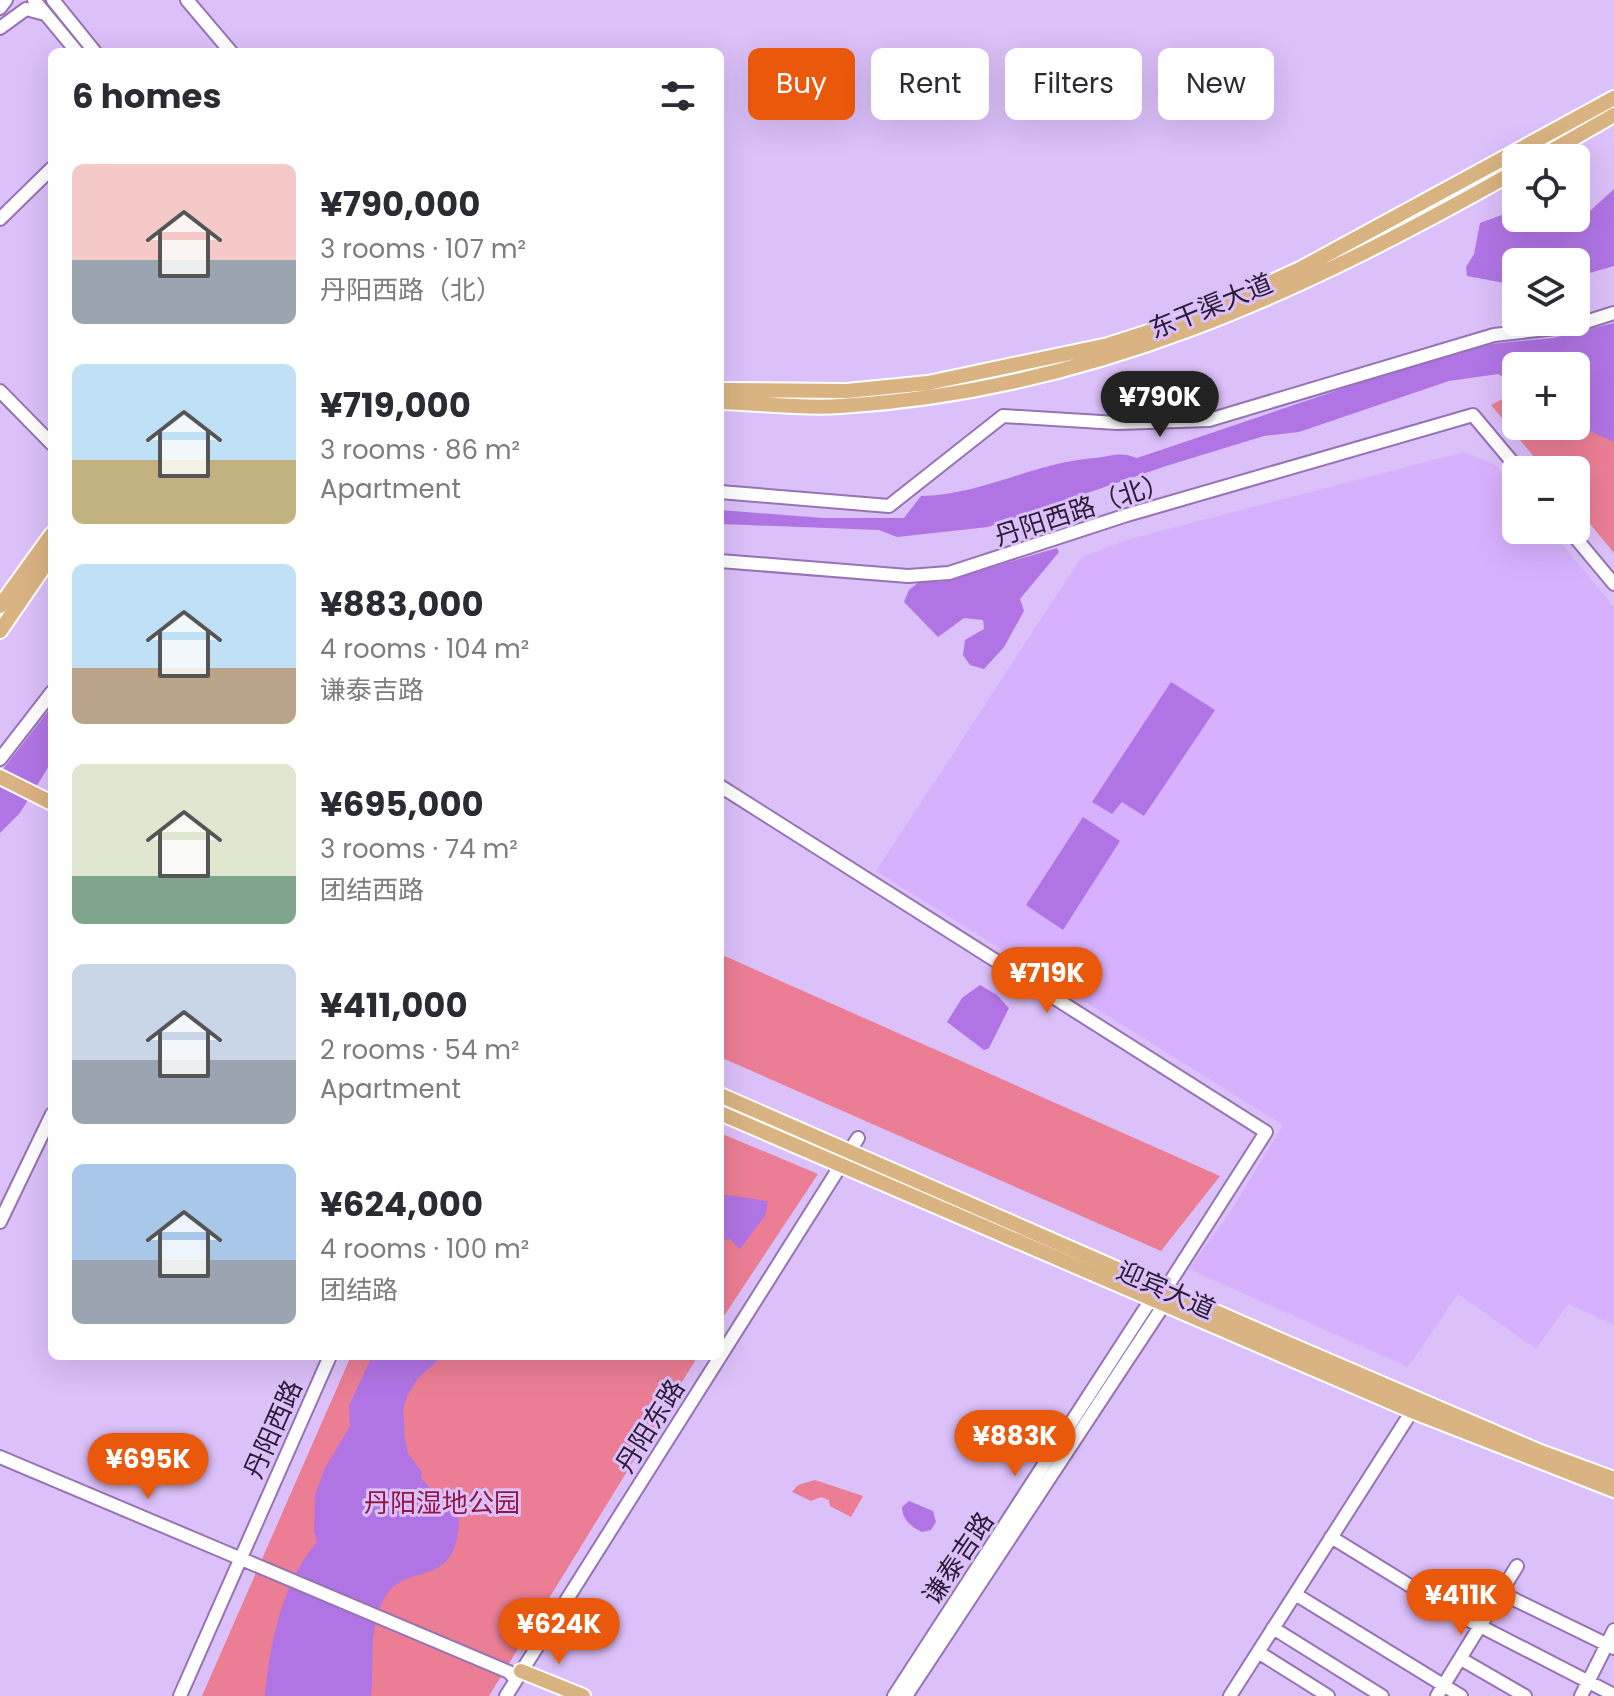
<!DOCTYPE html>
<meta charset="utf-8">
<style>
:root{--surface:#fff;--page:#f2f2f3;--text:#2b2b33;--muted:#7c7c81;--accent:#ea580c}
body{margin:0;font-family:Poppins,"Noto Sans SC",sans-serif;background:var(--page);color:var(--text);height:100vh;display:flex;flex-direction:column;font-size:30px;white-space:nowrap}
*{box-sizing:border-box;margin:0}
p{font-size:26px;color:var(--muted)}
.icon{flex:none;width:44px;height:44px;fill:none;stroke:currentColor;stroke-width:2;stroke-linecap:round;stroke-linejoin:round}
.map{position:relative;flex:1;overflow:hidden}
.sheet{position:absolute;left:48px;top:48px;width:676px;height:1312px;display:flex;flex-direction:column;background:var(--surface);border-radius:12px;box-shadow:0 8px 32px #0002}
.sheet>*{flex:none}
.top-card{position:absolute;left:748px;top:48px;width:746px;height:72px;display:flex;gap:16px}
.controls{position:absolute;left:1502px;top:144px;display:grid;gap:16px}
.controls a{display:grid;place-items:center;width:88px;height:88px;border-radius:12px;background:var(--surface);box-shadow:0 8px 32px #0002;font-size:40px}
.price{position:absolute;translate:-50% -68px;padding:0 18px;border-radius:28px;background:var(--accent);color:#fff;font-size:26px;line-height:52px;filter:drop-shadow(0 2px 4px #0008)}
.price::after{content:'';position:absolute;left:50%;top:48px;width:24px;height:18px;margin-left:-12px;background:inherit;clip-path:polygon(0 0,100% 0,50% 100%)}
.price.on{background:#222;color:#fff}
ul{padding:0;list-style:none}
li{display:flex;align-items:center;gap:24px;height:200px;padding:0 24px}
li span{display:grid;place-items:center;flex:none;width:224px;height:160px;border-radius:12px;color:#555}
li>.icon{margin-inline-start:auto}
span .icon{width:96px;height:96px;fill:#fffc;stroke-width:1}
li b{font-size:34px}
h2{display:flex;justify-content:space-between;align-items:center;height:96px;padding:0 24px;font-size:34px}
.tag{padding:0 28px;border-radius:12px;background:var(--surface);box-shadow:0 8px 32px #0002;font-size:28px;line-height:72px}
.tag.on{background:var(--accent);color:#fff}
.map>svg:first-child{display:block}
.built{fill:#d8b1fe}
.green{fill:#eb7e95}
.water{fill:#b074e4}
.lines{fill:none;stroke-linecap:round;stroke-linejoin:round}
.minor-casing{stroke:#9573b5;stroke-width:16}
.major-casing{stroke:#fff;stroke-width:18}
.minor{stroke:#fff;stroke-width:12}
.major{stroke:#dab382;stroke-width:14}
.labels{text-anchor:middle;dominant-baseline:central;stroke-width:6;stroke-linejoin:round;paint-order:stroke}
.street-label{font-size:26px;fill:#2a1c37;stroke:#dcc0f9}
.park-label{font-size:26px;fill:#931642;stroke:#dcc0f9}
</style>
<div class="map">
<svg width="1614" height="1696" viewBox="0 0 1614 1696">
<rect width="100%" height="100%" fill="#dcc0f9"/>
<path class="built" d="M1464,452l32,13 20,24v41h34l64,77v718l-46,-21 -32,45 -78,-55 -50,73 -219,-98 42,-58 52,-86 -407,-254 205,-313 45,-18z"/>
<path class="green" d="M1614,339v214l-38,-46v-37h-31l-54,-65 25,-13v34h60v-60z
M720,954l500,222 -59,75 -441,-194z
M720,1133l98,41 -98,148z
M351,1356h347l-209,340h-287z
M815,1480l48,16 -12,21 -21,-11 -1,-6 -8,-3 -10,4 -19,-9 6,-7z"/>
<path class="water" d="M1614,189v77l-38,11v-15h-60l-1,23 -48,-9 -1,-9 8,-13 6,-31 27,-10 7,-11 2,16h28l13,6 33,-13z
M1614,323v119l-38,-17v-21l14,-7 -1,-10 -5,-5 -8,1v-17h-60v18l-18,-10 -49,7 -150,51 -35,4 -98,30 -178,61 -91,10 -18,-7 -159,-6v-14l104,8h80l17,-22c60,-1 115,-34 174,-38 17,-2 25,-7 42,0l302,-102 52,-12 62,-6z
M1057,548l2,4 -39,47 4,12 -20,36 -20,22 -14,-4 -7,-10 2,-15 19,-11 -1,-9 -19,-2 -26,19 -34,-35 5,-12 10,-8h22z
M1171,682l44,28 -71,106 -22,-14 -10,12 -20,-12z
M52,706v55l-32,52 -20,20v-60z
M1083,817l37,24 -57,89 -37,-25z
M980,985l17,10 12,13 -20,40 -5,2 -37,-28 15,-24z
M720,1194l48,7 -3,15 -25,33 -10,-10 -10,2z
M372,1356h71l-24,21 -11,17 -5,15 2,30 3,15 14,18 -1,6 38,41c-2,73 -52,41 -74,78 -18,31 -10,67 -14,99h-106c4,-51 18,-115 52,-154l-3,-10 1,-37 9,-25 26,-44 -1,-20z
M909,1501l24,10 3,11 -5,8 -9,2c-10,-5 -20,-12 -20,-25z"/>
<g class="lines">
<defs>
<path id="minor" d="M34,0l43,52
M53,0l42,52
M187,0l44,52
M0,8l6,-8
M0,28l26,-19 19,5
M0,219l52,-51
M0,391l52,53
M720,492l169,14 114,-90 114,7 92,-3 285,-85 79,-9 41,-13
M1569,530l45,54
M720,561l188,15 41,-3 178,-58 346,-100 46,55
M0,759l52,-67
M720,786l546,346 -101,158 -13,8 -258,398
M0,1222l52,-108
M0,1457l509,215 7,8
M1331,1537l120,74 163,84
M1501,1593l113,55
M1295,1594l166,102
M1273,1628l109,68
M1258,1652l70,44
M1461,1659l64,37
M180,1696l150,-340
M506,1696l352,-558
M906,1696l259,-393v-6
M1230,1696l182,-285
M1437,1696l80,-130
M1581,1696l33,-66"/>
<path id="major" d="M1539,158l75,-43
M720,390l127,1 81,-8 180,-38 87,-28 107,-49 312,-170
M720,402c40,1 81,7 121,4 250,-15 461,-114 675,-235
M0,606l52,-72
M0,631l52,-76
M0,777l52,26
M720,1095l571,250 247,106 76,28
M720,1113l692,298 202,79
M521,1671l62,25"/>
</defs>
<use href="#minor" class="minor-casing"/>
<use href="#major" class="major-casing"/>
<use href="#minor" class="minor"/>
<use href="#major" class="major"/>
</g>
<g class="labels">
<g class="street-label">
<text transform="translate(1211 306) rotate(-22)">东干渠大道</text>
<text transform="translate(1082 509) rotate(-18)">丹阳西路（北）</text>
<text transform="translate(1166 1290) rotate(24)">迎宾大道</text>
<text transform="translate(650 1426) rotate(-58)">丹阳东路</text>
<text transform="translate(273 1429) rotate(-66)">丹阳西路</text>
<text transform="translate(958 1558) rotate(-56)">谦泰吉路</text>
</g>
<g class="park-label">
<text x="442" y="1503">丹阳湿地公园</text>
</g>
</g>
</svg>
<div class="controls">
<a><svg class="icon" aria-label="locate" viewBox="0 0 24 24"><circle cx="12" cy="12" r="6"/><path d="M12 2v4M12 18v4M2 12h4M18 12h4"/></svg></a>
<a><svg class="icon" aria-label="layers" viewBox="0 0 24 24"><path d="M12 4l9 5-9 5-9-5zM3 14l9 5 9-5"/></svg></a>
<a>+</a>
<a>−</a>
</div>
<b class="price on" style="left:1160px;top:439px">¥790K</b>
<b class="price" style="left:1047px;top:1015px">¥719K</b>
<b class="price" style="left:1015px;top:1478px">¥883K</b>
<b class="price" style="left:148px;top:1501px">¥695K</b>
<b class="price" style="left:1461px;top:1637px">¥411K</b>
<b class="price" style="left:559px;top:1666px">¥624K</b>
<div class="top-card">
<a class="tag on">Buy</a>
<a class="tag">Rent</a>
<a class="tag">Filters</a>
<a class="tag">New</a>
</div>
<section class="sheet">
<h2>6 homes<svg class="icon" aria-label="filters" viewBox="0 0 24 24"><path d="M4 7h16M4 17h16"/><circle cx="9" cy="7" r="2"/><circle cx="15" cy="17" r="2"/></svg></h2>
<ul>
<li><span style="background:linear-gradient(#f6c9c9 60%,#9aa5b1 0)"><svg class="icon" aria-label="home" viewBox="0 0 24 24"><path d="M3 11l9-7 9 7M6 9v11h12V9"/></svg></span><div><b>¥790,000</b><p>3 rooms · 107 m²</p><p>丹阳西路（北）</p></div></li>
<li><span style="background:linear-gradient(#bfe0f5 60%,#c2b280 0)"><svg class="icon" aria-label="home" viewBox="0 0 24 24"><path d="M3 11l9-7 9 7M6 9v11h12V9"/></svg></span><div><b>¥719,000</b><p>3 rooms · 86 m²</p><p>Apartment</p></div></li>
<li><span style="background:linear-gradient(#bfe0f5 65%,#b9a48a 0)"><svg class="icon" aria-label="home" viewBox="0 0 24 24"><path d="M3 11l9-7 9 7M6 9v11h12V9"/></svg></span><div><b>¥883,000</b><p>4 rooms · 104 m²</p><p>谦泰吉路</p></div></li>
<li><span style="background:linear-gradient(#dfe7d0 70%,#7fa58c 0)"><svg class="icon" aria-label="home" viewBox="0 0 24 24"><path d="M3 11l9-7 9 7M6 9v11h12V9"/></svg></span><div><b>¥695,000</b><p>3 rooms · 74 m²</p><p>团结西路</p></div></li>
<li><span style="background:linear-gradient(#c9d6e8 60%,#9aa5b1 0)"><svg class="icon" aria-label="home" viewBox="0 0 24 24"><path d="M3 11l9-7 9 7M6 9v11h12V9"/></svg></span><div><b>¥411,000</b><p>2 rooms · 54 m²</p><p>Apartment</p></div></li>
<li><span style="background:linear-gradient(#a9c7e8 60%,#9aa5b1 0)"><svg class="icon" aria-label="home" viewBox="0 0 24 24"><path d="M3 11l9-7 9 7M6 9v11h12V9"/></svg></span><div><b>¥624,000</b><p>4 rooms · 100 m²</p><p>团结路</p></div></li>
</ul>
</section>
</div>
